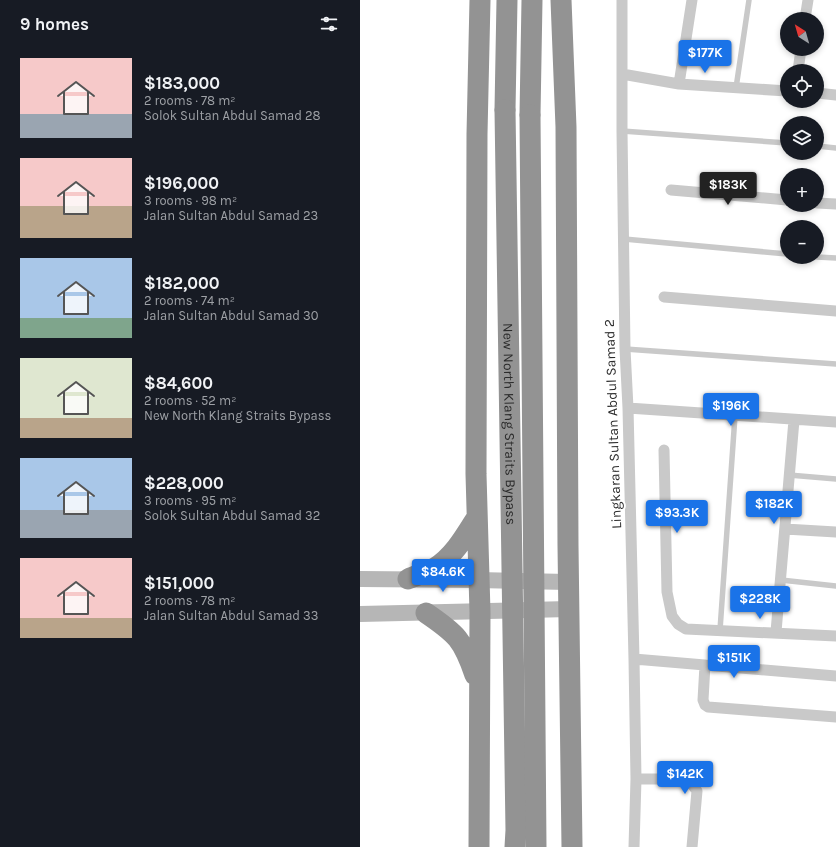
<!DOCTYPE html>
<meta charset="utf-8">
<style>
:root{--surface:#171b24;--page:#20242c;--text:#f1f3f6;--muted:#9ea1a6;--accent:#1a73e8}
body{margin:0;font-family:Karla,sans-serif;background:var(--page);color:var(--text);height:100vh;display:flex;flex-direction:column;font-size:15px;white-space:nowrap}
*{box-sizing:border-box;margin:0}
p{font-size:13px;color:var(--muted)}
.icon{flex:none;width:22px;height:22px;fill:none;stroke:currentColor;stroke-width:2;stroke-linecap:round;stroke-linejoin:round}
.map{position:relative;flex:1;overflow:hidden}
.sheet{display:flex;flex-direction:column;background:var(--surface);width:360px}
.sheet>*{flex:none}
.needle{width:26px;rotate:323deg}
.fabs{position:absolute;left:420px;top:12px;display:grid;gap:8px}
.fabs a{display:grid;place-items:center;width:44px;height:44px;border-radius:50%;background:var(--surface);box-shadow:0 2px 6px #0003;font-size:20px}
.price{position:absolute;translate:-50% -34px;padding:0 9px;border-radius:4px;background:var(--accent);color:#fff;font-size:13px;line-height:26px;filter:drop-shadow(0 1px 2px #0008)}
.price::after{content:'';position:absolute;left:50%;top:24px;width:12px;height:9px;margin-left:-6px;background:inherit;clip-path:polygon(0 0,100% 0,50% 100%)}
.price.selected{background:#222;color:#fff}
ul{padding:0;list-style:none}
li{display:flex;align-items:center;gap:12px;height:100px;padding:0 20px}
li span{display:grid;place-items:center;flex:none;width:112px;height:80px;border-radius:0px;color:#555}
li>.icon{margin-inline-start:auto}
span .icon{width:48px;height:48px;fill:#fffc;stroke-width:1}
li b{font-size:17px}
h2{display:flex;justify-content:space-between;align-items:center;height:48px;padding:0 20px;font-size:17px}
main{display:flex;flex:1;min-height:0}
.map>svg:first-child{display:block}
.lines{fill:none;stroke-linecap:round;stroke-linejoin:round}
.lane{stroke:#c9c9c9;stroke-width:5.5}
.street{stroke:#c9c9c9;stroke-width:11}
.secondary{stroke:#b6b6b6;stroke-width:16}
.highway{stroke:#939393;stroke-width:21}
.highway-bridge{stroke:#939393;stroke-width:21}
.labels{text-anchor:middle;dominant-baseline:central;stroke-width:4;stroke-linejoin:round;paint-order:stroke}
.street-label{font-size:14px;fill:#2c2c2c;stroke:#fff}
</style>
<main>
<section class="sheet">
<h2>9 homes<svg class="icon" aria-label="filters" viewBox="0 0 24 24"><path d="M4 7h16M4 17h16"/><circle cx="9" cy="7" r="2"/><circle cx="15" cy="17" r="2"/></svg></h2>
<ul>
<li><span style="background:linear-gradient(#f6c9c9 70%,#9aa5b1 0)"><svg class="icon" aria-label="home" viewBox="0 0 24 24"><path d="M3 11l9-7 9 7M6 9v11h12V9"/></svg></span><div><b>$183,000</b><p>2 rooms · 78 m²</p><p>Solok Sultan Abdul Samad 28</p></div></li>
<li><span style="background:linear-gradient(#f6c9c9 60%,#b9a48a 0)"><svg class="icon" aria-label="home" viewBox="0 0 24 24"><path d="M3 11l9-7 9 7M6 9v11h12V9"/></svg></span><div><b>$196,000</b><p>3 rooms · 98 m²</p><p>Jalan Sultan Abdul Samad 23</p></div></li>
<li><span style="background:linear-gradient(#a9c7e8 75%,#7fa58c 0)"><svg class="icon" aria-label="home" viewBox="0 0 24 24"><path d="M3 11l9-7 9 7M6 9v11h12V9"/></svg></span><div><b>$182,000</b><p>2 rooms · 74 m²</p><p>Jalan Sultan Abdul Samad 30</p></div></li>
<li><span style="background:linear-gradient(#dfe7d0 75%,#b9a48a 0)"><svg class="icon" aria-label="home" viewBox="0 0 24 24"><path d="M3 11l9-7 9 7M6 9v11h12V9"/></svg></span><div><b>$84,600</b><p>2 rooms · 52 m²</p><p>New North Klang Straits Bypass</p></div></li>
<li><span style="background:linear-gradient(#a9c7e8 65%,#9aa5b1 0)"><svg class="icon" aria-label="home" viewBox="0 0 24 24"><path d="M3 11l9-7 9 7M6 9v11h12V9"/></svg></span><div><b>$228,000</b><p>3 rooms · 95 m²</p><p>Solok Sultan Abdul Samad 32</p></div></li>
<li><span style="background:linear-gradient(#f6c9c9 75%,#b9a48a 0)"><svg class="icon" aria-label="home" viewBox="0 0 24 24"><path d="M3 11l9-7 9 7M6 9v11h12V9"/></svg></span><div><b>$151,000</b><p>2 rooms · 78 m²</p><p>Jalan Sultan Abdul Samad 33</p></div></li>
</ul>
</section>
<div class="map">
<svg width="476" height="847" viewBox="0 0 476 847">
<rect width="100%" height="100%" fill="#fff"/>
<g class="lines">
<path class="lane" d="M376,88l13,-88
M262,131l165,12
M457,146l19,2
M264,239l163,15
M457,257l19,1
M265,349l211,15
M429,475l47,4
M421,580l55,6
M360,630l15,-214"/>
<path class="street" d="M262,0v131l3,218 3,59 6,251 2,120 -2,68
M445,19l3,-19
M438,71l3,-22
M262,74l57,10 108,7
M319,84l13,-84
M457,93l19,2
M311,190l116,10
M457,203l19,1
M304,297l172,14
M268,408l208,14
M304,450l3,142 5,24 6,8 8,5 150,7
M425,529l51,3
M416,632l18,-212
M274,659l202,17
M345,665l-2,35 2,5 3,2 128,10
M276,779h52l9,12 -5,56"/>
<path class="secondary" d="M0,579l118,1 90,2
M0,614l209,-5"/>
<path class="highway" d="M201,0l5,127 2,418 4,302
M145,110l2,-110
M170,115l2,-115
M48,579c9,-4 19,-7 27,-11 19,-12 30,-32 42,-51
M66,613c31,21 37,27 49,62
M119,847l1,-235 -4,-138 1,-340 3,-134"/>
<g class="highway-bridge">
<path id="s1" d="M145,110l11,720 -1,17"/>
<path d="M170,115l6,732"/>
</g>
</g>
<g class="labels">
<g class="street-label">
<text stroke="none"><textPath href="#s1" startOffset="314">New North Klang Straits Bypass</textPath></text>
<text transform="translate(253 424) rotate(-92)">Lingkaran Sultan Abdul Samad 2</text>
</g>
</g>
</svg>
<div class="fabs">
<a><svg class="needle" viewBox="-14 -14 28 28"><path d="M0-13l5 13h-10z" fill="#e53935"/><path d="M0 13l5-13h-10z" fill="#9ea1a6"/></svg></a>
<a><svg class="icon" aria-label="locate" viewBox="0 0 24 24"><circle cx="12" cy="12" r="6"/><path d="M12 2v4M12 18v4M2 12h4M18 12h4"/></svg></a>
<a><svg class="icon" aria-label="layers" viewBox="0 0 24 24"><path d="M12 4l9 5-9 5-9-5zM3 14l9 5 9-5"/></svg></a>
<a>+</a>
<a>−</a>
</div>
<b class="price" style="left:345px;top:74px">$177K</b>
<b class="price selected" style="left:368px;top:206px">$183K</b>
<b class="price" style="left:371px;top:427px">$196K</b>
<b class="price" style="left:414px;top:525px">$182K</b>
<b class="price" style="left:317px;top:534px">$93.3K</b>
<b class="price" style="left:83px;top:593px">$84.6K</b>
<b class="price" style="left:400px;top:620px">$228K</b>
<b class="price" style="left:374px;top:679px">$151K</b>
<b class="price" style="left:325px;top:795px">$142K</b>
</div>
</main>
